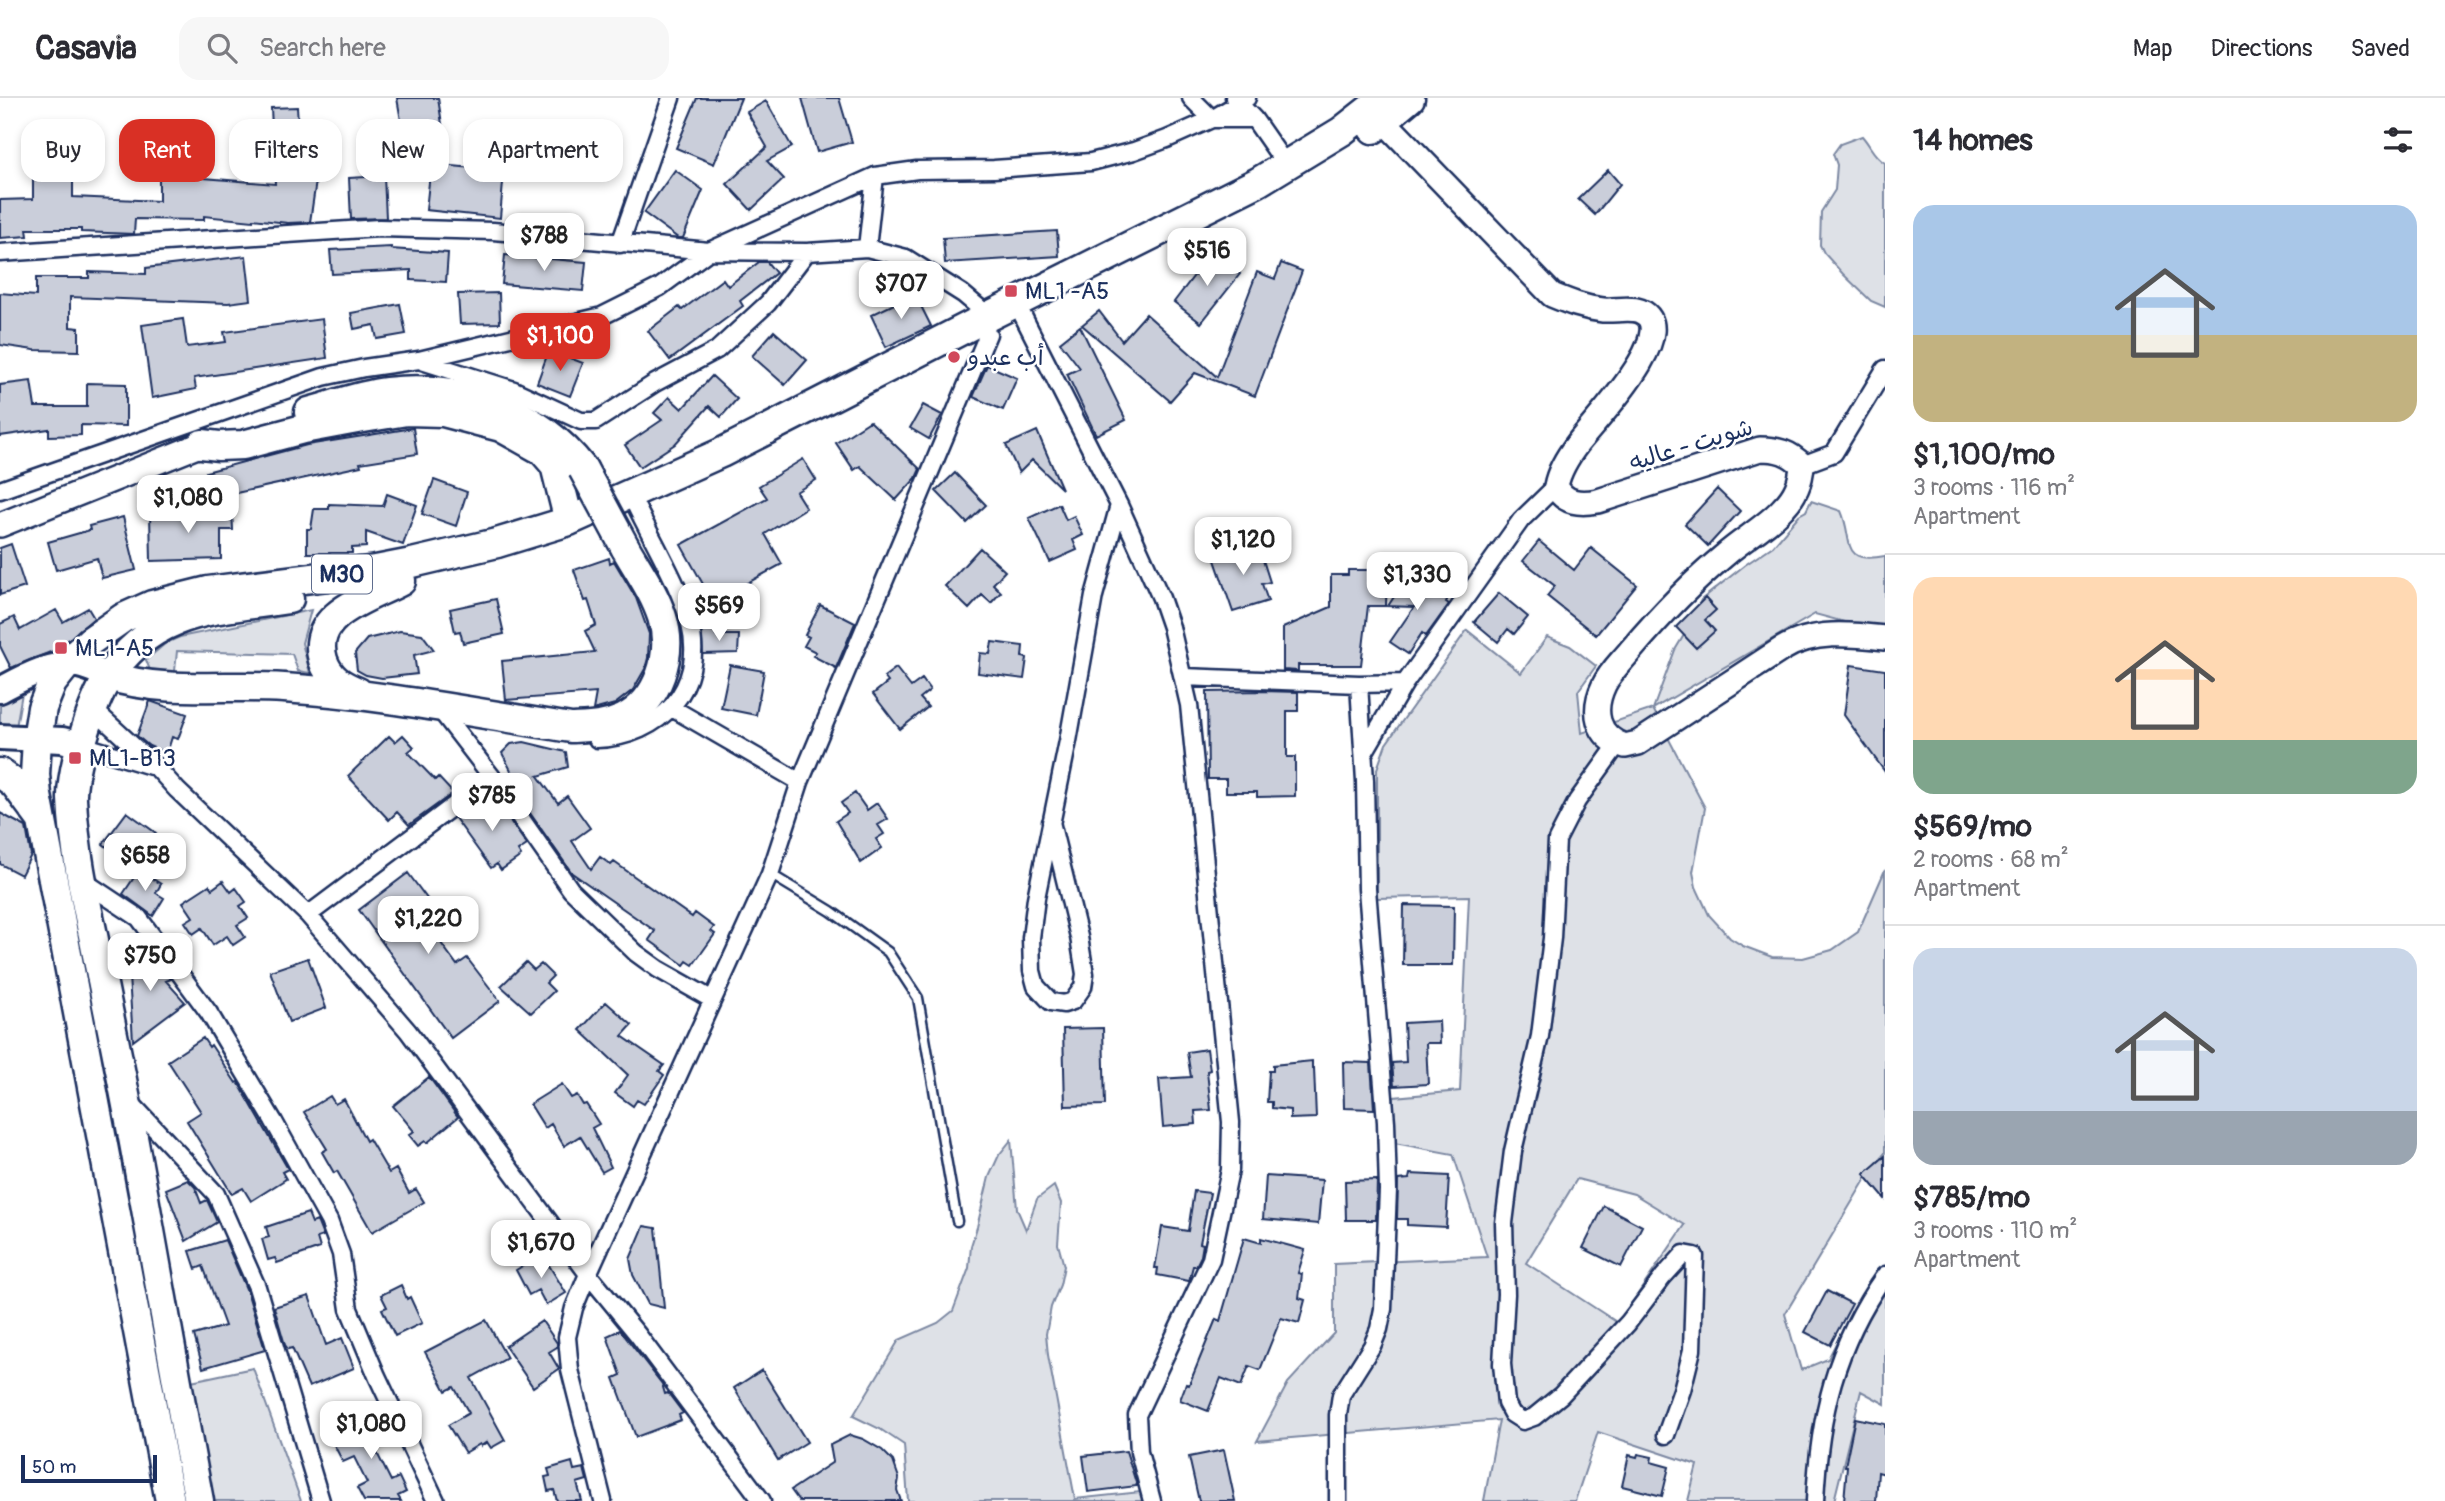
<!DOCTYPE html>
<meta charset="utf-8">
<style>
:root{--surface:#fff;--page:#f7f7f7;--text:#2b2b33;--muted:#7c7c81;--line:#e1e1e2;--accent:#d93025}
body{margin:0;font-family:Pangolin,"Playpen Sans Arabic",sans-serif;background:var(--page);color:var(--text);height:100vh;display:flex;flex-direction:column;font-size:26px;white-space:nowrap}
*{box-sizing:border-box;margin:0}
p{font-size:23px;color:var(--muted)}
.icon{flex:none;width:38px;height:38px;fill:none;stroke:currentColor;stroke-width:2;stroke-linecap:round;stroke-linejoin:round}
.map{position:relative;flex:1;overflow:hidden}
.side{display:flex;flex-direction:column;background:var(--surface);width:560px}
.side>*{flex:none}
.hud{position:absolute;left:21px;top:21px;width:665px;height:63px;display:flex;gap:14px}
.scale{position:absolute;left:21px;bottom:18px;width:136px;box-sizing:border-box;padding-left:7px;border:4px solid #1b2f5e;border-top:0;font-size:19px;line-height:24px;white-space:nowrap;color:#1b2f5e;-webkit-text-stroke:5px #fff;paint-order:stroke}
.price{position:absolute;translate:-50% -60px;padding:0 16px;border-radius:14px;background:#fff;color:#222;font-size:23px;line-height:46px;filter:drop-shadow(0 2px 4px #0008)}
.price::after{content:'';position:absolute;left:50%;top:42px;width:21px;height:16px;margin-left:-10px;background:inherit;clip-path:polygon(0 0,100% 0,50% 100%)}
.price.on{background:var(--accent);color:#fff}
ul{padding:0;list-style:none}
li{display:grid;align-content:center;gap:14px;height:371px;padding:0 28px}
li+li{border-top:2px solid var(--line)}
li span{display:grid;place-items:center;height:217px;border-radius:21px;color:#555}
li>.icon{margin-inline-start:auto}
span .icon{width:126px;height:126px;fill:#fffc;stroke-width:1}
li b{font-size:30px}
h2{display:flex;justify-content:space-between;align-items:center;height:84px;padding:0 28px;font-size:30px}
.chip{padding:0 24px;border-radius:21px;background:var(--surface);box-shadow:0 4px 10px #0003;font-size:24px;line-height:63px}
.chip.on{background:var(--accent);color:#fff}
header{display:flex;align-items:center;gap:42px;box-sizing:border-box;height:98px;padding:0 35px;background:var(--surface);border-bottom:2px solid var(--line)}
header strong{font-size:33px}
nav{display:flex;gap:38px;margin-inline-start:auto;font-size:24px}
.search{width:490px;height:63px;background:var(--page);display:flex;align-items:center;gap:18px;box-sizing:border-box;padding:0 24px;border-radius:21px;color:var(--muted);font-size:26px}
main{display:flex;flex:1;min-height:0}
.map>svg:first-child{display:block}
.green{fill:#dee1e7;stroke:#7c88a2;stroke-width:2;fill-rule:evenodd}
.building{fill:#caceda;stroke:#1b2f5e;stroke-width:2}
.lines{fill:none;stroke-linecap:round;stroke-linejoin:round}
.lane-casing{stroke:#1b2f5e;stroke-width:13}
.street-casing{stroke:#1b2f5e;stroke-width:21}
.secondary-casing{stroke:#1b2f5e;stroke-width:28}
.primary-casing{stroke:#1b2f5e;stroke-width:30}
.highway-casing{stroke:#1b2f5e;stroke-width:33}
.lane{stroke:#fff;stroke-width:8}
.street{stroke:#fff;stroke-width:16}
.secondary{stroke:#fff;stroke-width:23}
.primary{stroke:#fff;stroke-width:24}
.highway{stroke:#fff;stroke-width:28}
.highway-bridge-casing{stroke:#1b2f5e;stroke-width:33;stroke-linecap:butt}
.highway-bridge{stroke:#fff;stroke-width:28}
.poi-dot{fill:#d1495b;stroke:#fff;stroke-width:2.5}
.labels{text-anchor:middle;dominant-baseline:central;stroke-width:5;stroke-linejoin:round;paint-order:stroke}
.shield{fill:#fff;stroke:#5f6d8e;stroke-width:2}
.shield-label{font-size:23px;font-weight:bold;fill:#1b2f5e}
.poi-label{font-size:24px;fill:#1b2f5e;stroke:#fff;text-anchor:start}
.street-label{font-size:24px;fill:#1b2f5e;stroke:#fff}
</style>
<header>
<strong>Casavia</strong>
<div class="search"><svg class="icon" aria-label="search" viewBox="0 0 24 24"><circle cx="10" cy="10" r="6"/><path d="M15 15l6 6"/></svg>Search here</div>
<nav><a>Map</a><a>Directions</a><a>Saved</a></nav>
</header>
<main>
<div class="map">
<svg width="1885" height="1403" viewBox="0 0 1885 1403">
<rect width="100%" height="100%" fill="#fff"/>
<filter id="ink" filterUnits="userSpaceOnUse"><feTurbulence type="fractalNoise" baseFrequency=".0143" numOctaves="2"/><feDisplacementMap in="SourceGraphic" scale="14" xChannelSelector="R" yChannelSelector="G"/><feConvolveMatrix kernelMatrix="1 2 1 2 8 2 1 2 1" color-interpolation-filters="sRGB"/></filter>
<g filter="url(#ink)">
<path class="green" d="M1862,38c9,10 11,20 23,27v144l-14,-6 -28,-27 -19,-21 -4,-8 1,-33 14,-22 2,-25 -4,-11 7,-10z
M1811,403l30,10c13,29 -2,54 44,45v77l-70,-19 -162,95 52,99 -12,64 3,15 13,28 21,23 13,8 29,11 31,1 29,-8 26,-18 27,-62v283l-14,17 -86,144 16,56 27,-11 29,-57 28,-22v124l-24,-13 -27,110h-146l9,-36 -99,-33 -23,69h-91l15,-81 -242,21 31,-58 46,-50v-69l153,-7 -34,-103 -59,-11v-46l66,-6 9,-195 -92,2v-129l9,-25 81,-114 54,43 26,-36 23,9 26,20 -18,25 4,42 71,-24 22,-59 15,-25 11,-25 44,-35 28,-19 26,-31 7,-4zM1577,1081l57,15 51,31 -67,98 -92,-60z
M311,512l-9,33 8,30 -12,-2 -6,-17 -115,-3 -2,20 -25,-1 -4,-10 20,-17 14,-6z
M22,595l-6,34h-16v-22z
M1011,1042l6,69 9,21 11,-31 17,-13 7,17 -3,41 6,22 -4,19 -9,22 -5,27 2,21 27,144 75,-8 5,10h-247l-4,-56 -24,-16 -27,-13 46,-76 39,-17 15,-12 16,-43 2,-22 6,-19 12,-50 10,-22z
M253,1270l48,133h-126l-36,-109z"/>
<path class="building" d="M397,0h41l6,39 -39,6z
M697,0h44l-27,66 -38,-16z
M802,0h37l13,44 -35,10z
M766,3l26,46 -25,14 17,18 -33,31 -24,-26 40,-37 -20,-35z
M297,9l2,29 18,-1 2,38 -2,1 -7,48 -22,1 -35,-4v2l-49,-5v4l-69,-1 -1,15 -53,-2v-3h-54l1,7 -28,2v-38l33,-1v-22h40v20l86,4v-30h45v7l71,6 -4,-76z
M431,66l73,7 -4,47 -74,-8z
M675,72l28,20 -20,48h-5l-34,-25z
M1608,72l12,14 -25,31 -17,-16z
M384,78l2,42 -35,1 -2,-41z
M1057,133l2,25 -114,7 -2,-25z
M391,149v2l57,4 -2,29 -35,-2v-10l-79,4 -2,-24z
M1212,154l28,22 -39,49 -27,-21z
M505,157l81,7 -3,29 -81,-7z
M246,158l5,44 -23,3 -158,-6v30l9,1v23l-45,-1 -34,-5v-52l36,3v-18h53v-6l57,2v-6z
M759,164h8l9,11 -36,28 3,5 -73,54 -22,-29 31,-24 3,3 41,-31 5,7z
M1281,165l21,8 -47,125 -60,-23 -25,28 -88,-76 17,-14 23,30 24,-27 71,63 40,-105 18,7z
M499,195l1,30 -40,1 -2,-30z
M915,196l16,32 -45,21 -15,-32z
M400,206l6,30 -29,5 -3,-14 -20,4 -3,-16z
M183,221l4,28 39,-5 -2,-10 98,-13 5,39 -133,20 2,11 -44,9 -10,-73z
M1080,228l46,94 -30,15 -29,-61 13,-6 -20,-26z
M774,233l33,29 -22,25 -33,-29z
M549,252l34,13 -13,33 -33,-13z
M987,267l30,13 -14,32 -30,-13z
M712,278l25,23 -16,18 -12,-11 -34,38 -35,23 -15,-22 37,-25 -8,-7 15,-16 13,12z
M31,283l4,26h52v-24l39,1v42l-45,-1v10l-32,1v-7l-49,7v-51z
M923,307l19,10 -13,24 -19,-11z
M870,323l50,48 -4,9 -20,22 -36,-34 -6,4 -18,-27z
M413,330l4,26 -57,9 1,3 -148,32 -7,-26 101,-27z
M1037,333l25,58 -30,-29 -13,13 -13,-28z
M803,361l13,21 -20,12 10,16 -41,26 17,30 -69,38 -32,-57 86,-47 -8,-12z
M955,375l31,32 -19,18 -31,-32z
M434,382l33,12 -11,34 -34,-12z
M1717,391l23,22 -32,35 -23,-22z
M387,396l30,11 -14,40 -37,-13v15l-14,1v5h-45v-24h4l3,-20h15v-5l54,2z
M1059,406l7,16 8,-4 9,19 -10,5 4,10 -27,12 -21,-44z
M232,412l1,20h-12v29l-70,2 -1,-49z
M123,419l13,53 -34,8 -5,-20 -41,12 -8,-28 42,-12 -1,-4z
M1539,443l35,29 17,-22 46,37 -41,50 -49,-39 8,-10 -32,-25z
M11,446l14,43 -25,8v-47z
M1251,446l5,14 6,-1 8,25 -8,2 6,17 -35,11 -19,-55z
M980,450l25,23 -12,13 8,8 -10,11 -9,-8 -13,14 -24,-23z
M609,460l1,5 4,-2 22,37 13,36 -1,24 -3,11 -12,21 -18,14 -22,6 3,-17 -90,7 -4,-39 93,-9 -10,-21 11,-6 -8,-25 -3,1 -11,-31z
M1348,472h39l-1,36h-18l-7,59h-63v6l-15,-1v-42l48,-21v-32h17z
M1407,479l8,6 4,-5 29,20 -2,4 3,2 -23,32 -4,-3 -14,21 -18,-12 24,-35 -26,-1z
M1499,495l29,24 -14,17 -6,-5 -10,13 -24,-20z
M1705,500l11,12 -11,10 10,11 -19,17 -20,-21z
M496,501l8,35 -41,9 -3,-12 -5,1 -5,-23z
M820,507l35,18 -19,45 -23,-12 3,-4 -12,-6 5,-9 -4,-2z
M88,510l6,10 -36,31 -47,19 -11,-22v-22l14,-7 6,13 36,-20 7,12z
M701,530h14l1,7h23l-1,18 -35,1z
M400,533l22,3 12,16 -20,5 3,19 -35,4 -16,-3 -9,-5 -2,-17 12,-14z
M992,544l31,4 -1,11 5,1 -3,21 -46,-6 2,-20 10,1z
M730,567l34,6 -8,44 -35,-7z
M1851,567l34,5v102l-41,-57z
M896,570l15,19 11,-8 8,11 -10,8 8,9 -28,22 -27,-35 15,-12 -4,-5z
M1263,593l35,1v19h-11v46h8v39l-38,1v-5h-31v-13h-18l-1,-87z
M150,603l37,13 -9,25 -6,-2 -5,16 -18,-7 -12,-10z
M403,637l11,12 -6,5 27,28 3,-3 15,16 -44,32 -12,-13 -8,8 -41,-44 41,-40 6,6z
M524,644l42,10 2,15 -30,9 20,27 9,-7 23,32 -18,13 19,28 9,-12 11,8 3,-3 78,55 3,-4 19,14 -3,4 4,3 -22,31 -6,-4 -3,4 -35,-25 6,-9 -83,-58 -61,-87 6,-4 -15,-29 9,-9z
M855,695l12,17 10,-7 11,16 -10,6 6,9 -8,5 6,9 -21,15 -25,-42 12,-8 -7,-10z
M494,700l33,47 -9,6 3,5 -20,14 -4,-6 -6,4 -36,-50 26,-18 3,5z
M127,714l29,21 -11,14 6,4 -15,18 -33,-25z
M0,715l26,14 5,28 -10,20 -21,-11z
M139,772l22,14 -5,9 8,5 -11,18 -30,-22z
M408,775l37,50 -12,9 24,33 10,-7 33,43 -49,37 -92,-128z
M223,783l8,11 5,-4 10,14 -6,4 8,12 -11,7 8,12 -12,8 -6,-9 -14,9 -11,-17 -9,6 -8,-12 8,-5 -10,-15 26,-17 3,4z
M1404,807l50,1 -1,59h-50z
M147,849l24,32 -5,2 19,21 -52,39 -5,-82z
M308,860l18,50 -37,14 -19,-51z
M526,864l8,8 7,-6 12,12 -7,7 8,8 -23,22 -30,-27z
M606,904l26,23 -10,11 42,29 -5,6 5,4 -20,29 -7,-4 -4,6 -18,-13 13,-18 -48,-45z
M1439,923l1,22h-14l2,41 -34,2 -2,-23 14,-1 -2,-39z
M1103,930l2,77 -40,1 -2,-77z
M203,940l6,9 2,-2 25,38 2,-1 50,87 -6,3 4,7 -35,22 -8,-13 -11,6 -45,-73 14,-9 -33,-51z
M1207,951l3,21 -3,1 4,39 -16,1 1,13 -33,3 -4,-48 32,-2 -4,-25z
M1312,963v7h2l2,50 -26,1v-9l-18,-2v-6h-5l2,-31h4v-6z
M1343,964l28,1 3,46 -30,-1z
M429,979l29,40 -31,26 -2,-2 -7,5 -9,-11 5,-4 -21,-25z
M562,986l9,14 6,-3 6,10 3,-1 13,20 -7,4 19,39 -9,5 -22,-36 -16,10 -13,-22 -6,4 -15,-24z
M330,998l5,8 9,-5 22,42 3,-2 20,34 7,-4 13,24 7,-4 8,13 -52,30 -35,-61 -3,2 -12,-21 5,-3 -23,-37z
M1885,1058v43l-21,-25z
M1410,1076l39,2 -3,51 -39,-2v-6h-10l1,-39 11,-1z
M1266,1078l56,4 -4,44 -55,-5z
M188,1082l7,7 6,16 6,-3 10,22 -31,19 -20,-52z
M1377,1082l-1,40h-30l-1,-39z
M1194,1093l16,2 -10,50 3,1 -2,12 -5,10h-3l-4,15 -32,-6 1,-7h-3l7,-41 26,4z
M1604,1108l38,20 -21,41 -38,-19z
M308,1115l4,10 5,-2 6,15 -6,2 3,10 -43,15 -2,-5 -7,2 -6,-21 7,-2 -3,-10z
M644,1128l12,2 8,80 -16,-4 -15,-29 -3,-16z
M1244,1140l17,5v-5l44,12 -7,23 4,1 -3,24 6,2 -6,23 -18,-5 -21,52 -11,-4 -8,20 -20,-8 -13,33 -28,-11 6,-16 3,1 27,-66 4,2z
M225,1142l22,51 18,59 -62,18 -9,-33 31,-9 -22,-60 -7,3 -6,-18z
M542,1156l24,39 -20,12 -8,-15 -9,5 -13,-25z
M401,1187l6,14 3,-2 12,26 -27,13 -13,-27 5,-2 -6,-12z
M1827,1193l25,13 -22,41 -25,-13z
M309,1198l17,49 16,-7 12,30 -45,19 -17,-39 -4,1 -3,-4 -11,-38z
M486,1222l21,38 -36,20 34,62 -14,8 -4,-6 -6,4 -1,-2 -15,9 -17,-28 21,-12 -15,-26 -8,4 -21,-39z
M542,1223l15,22v4l-8,5 10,17 -26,18 -28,-41z
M620,1232l42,54 3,10 3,-1 15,20 -4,2 2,5 -45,17 -22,-59 7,-3 -14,-39z
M762,1272l45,72 -29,18 -44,-72z
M384,1318l10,21 -20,10 17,34 8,-4 7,15 -8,4 3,5h-37l-7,-13 10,-5 -13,-26 -11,5 -11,-21z
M1855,1320l30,6v50l-7,-2 -2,29h-32l3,-35h-2z
M850,1337l13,4 19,11 11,11 6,17 -2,12 4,11h-102l-8,-11 42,-28 -3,-17z
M1224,1352l11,51h-36l-10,-44z
M1126,1353l11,35 -49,6 -5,-36z
M1638,1356l14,3 -1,5 18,5 -7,29 -40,-10 7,-31 8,2z
M572,1364l2,8 10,-2 3,12 -10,3 5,18h-25l-3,-11 -6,1 -3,-14 5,-1 -2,-7z"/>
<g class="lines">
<defs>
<path id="lane" d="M770,776l61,37 57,41 30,46 39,223"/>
<path id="street" d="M1191,0l21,21h42
M1234,0l20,21 32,46
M620,146l51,-146
M867,150l8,-72
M0,155l379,-25 114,3 216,20 98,1 60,-4 39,10 57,36 26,22
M1023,218l96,189 42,93 10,29 18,78 42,417 -1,48 -19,89 -74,156 2,37 13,49
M422,263l92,29 67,31h15l59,-38 62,-33 51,-47 39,-51
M1802,367l32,-12 51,-84
M0,392l323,-113 41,-9 55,-8 183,-44 58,-29 49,-36 166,-75 42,-6 77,-1 97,-7 43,-11 33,-12 45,-20 35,-21
M1183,579l176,7 46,-1 116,-163 35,-34
M438,609l54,70 79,113 65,63 22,16 53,30
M672,610l128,74
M94,612l63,58 20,22 131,125 100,116 180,243 -14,34 -7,29 3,33 33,131
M597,641c63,-2 109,-51 93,-115 -9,-36 -37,-83 -54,-118
M1618,646l-41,57 -20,39 -5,98 -12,98 -27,115 -9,72 2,71 -4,70 4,39 6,11 11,7 11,-4 27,-22 67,-72 35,-46 21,-23 11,2 -3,94 -10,40 -16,45
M82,647l69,21
M1364,655l41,-70
M1051,724l28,115 6,37 -2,13 -10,14 -9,3 -13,-2 -15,-16 -4,-15 -1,-33 5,-40 32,-157 26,-145 25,-91
M82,782l57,38 70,95 64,107 56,101 12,33 8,55 28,67 59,125
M308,817l184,-138
M129,1003l87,93 41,93 64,214
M762,1403l-124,-166 -50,-61 182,-400 30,-92 188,-448
M1338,1403v-86l3,-20 31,-49 7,-17 4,-20 5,-119 -2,-68 -19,-233 -2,-108 -6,-97
M1815,1403c4,-86 20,-155 70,-226"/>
<path id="secondary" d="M1369,17l15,6 168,174c17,7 32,13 51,15 11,1 27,-3 37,1 45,18 -48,113 -62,132 -10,13 -19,27 -22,43 8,18 25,18 42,15l162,-52c18,0 29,3 42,16 -1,17 -6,30 -19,43 -16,18 -40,31 -58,47 -35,29 -66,62 -95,96 -9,11 -20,21 -26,34 -12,25 -8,52 21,61l13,-3 144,-94c31,-19 68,-15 103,-11
M0,427l202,-81"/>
<path id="primary" d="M0,592c23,-12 50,-28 78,-25 10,2 21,7 31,11
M0,639l62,3 20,5"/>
<path id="highway" d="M1373,31l37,-31
M309,314c25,-7 52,-17 78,-20 75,-9 150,18 196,77
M202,346l17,2 24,-1 60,-16 54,-10 50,-8 36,1 58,15 41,23 13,15 14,56
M109,578c55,18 118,8 175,12 96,6 192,25 287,40 18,-1 35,-1 52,-9 36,-18 51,-65 39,-102 -8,-25 -24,-47 -37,-70
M358,594c-17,-7 -29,-14 -35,-32 -14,-47 47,-62 78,-79
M0,675l14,10 26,35
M170,1403l-133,-706 -2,-20 2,-36 5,-31 10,-25 20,-25 18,-17 33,-23 29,-13 56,-14 168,-21 36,-7 85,-20 72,-22 152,-68 268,-137 269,-134 84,-51 42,-33
M199,1403c-26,-135 -48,-271 -74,-406 -10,-52 -21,-104 -31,-155 -10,-47 -20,-94 -22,-141 -1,-30 20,-97 36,-121 45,-70 109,-68 181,-79"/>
</defs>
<use href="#lane" class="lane-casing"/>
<use href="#street" class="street-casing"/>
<use href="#secondary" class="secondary-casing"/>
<use href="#primary" class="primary-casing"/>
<use href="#highway" class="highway-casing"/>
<use href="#lane" class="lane"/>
<use href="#street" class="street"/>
<use href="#secondary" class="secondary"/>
<use href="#primary" class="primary"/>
<use href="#highway" class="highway"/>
<defs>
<path id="highway-bridge" d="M583,371l42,78"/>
</defs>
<use href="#highway-bridge" class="highway-bridge-casing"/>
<use href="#highway-bridge" class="highway-bridge"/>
</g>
</g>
<g class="poi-dot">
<rect x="1004" y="186" width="14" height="14" rx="3.5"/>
<circle cx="954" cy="259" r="7"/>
<rect x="54" y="543" width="14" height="14" rx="3.5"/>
<rect x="68" y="653" width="14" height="14" rx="3.5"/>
</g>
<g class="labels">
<rect class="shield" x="312" y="456.5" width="60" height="39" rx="5"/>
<g class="shield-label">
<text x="342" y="476">M30</text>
</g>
<g class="poi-label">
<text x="1025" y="193">ML1 -A5</text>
<text x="968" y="259">أب عبدو</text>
<text x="75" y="550">ML1-A5</text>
<text x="89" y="660">ML1-B13</text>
</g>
<g class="street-label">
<text transform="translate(1691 347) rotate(-17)">شويت - عاليه</text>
</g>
</g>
</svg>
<div class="scale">50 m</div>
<b class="price" style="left:544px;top:175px">$788</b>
<b class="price" style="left:1207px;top:190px">$516</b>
<b class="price" style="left:901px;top:223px">$707</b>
<b class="price on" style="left:560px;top:275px">$1,100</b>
<b class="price" style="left:188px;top:437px">$1,080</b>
<b class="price" style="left:1243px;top:479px">$1,120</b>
<b class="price" style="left:1417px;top:514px">$1,330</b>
<b class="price" style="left:719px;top:545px">$569</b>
<b class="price" style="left:492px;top:735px">$785</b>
<b class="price" style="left:145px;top:795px">$658</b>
<b class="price" style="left:428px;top:858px">$1,220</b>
<b class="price" style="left:150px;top:895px">$750</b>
<b class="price" style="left:541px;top:1182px">$1,670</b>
<b class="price" style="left:371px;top:1363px">$1,080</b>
<div class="hud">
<a class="chip">Buy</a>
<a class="chip on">Rent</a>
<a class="chip">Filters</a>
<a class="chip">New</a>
<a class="chip">Apartment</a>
</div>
</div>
<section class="side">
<h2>14 homes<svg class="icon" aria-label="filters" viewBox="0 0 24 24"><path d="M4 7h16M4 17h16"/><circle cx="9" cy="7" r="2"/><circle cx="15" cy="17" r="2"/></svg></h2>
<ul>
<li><span style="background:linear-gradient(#a9c7e8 60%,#c2b280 0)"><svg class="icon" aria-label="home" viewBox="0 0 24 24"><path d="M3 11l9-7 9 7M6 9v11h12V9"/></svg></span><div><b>$1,100/mo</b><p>3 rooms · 116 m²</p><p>Apartment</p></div></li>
<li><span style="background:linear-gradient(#ffd9b3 75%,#7fa58c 0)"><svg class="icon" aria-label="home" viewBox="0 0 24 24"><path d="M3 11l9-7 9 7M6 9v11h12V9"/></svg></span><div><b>$569/mo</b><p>2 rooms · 68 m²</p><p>Apartment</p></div></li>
<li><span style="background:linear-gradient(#c9d6e8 75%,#9aa5b1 0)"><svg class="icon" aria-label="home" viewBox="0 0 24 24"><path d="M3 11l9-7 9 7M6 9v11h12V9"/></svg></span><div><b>$785/mo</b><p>3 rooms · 110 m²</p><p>Apartment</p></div></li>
</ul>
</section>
</main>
